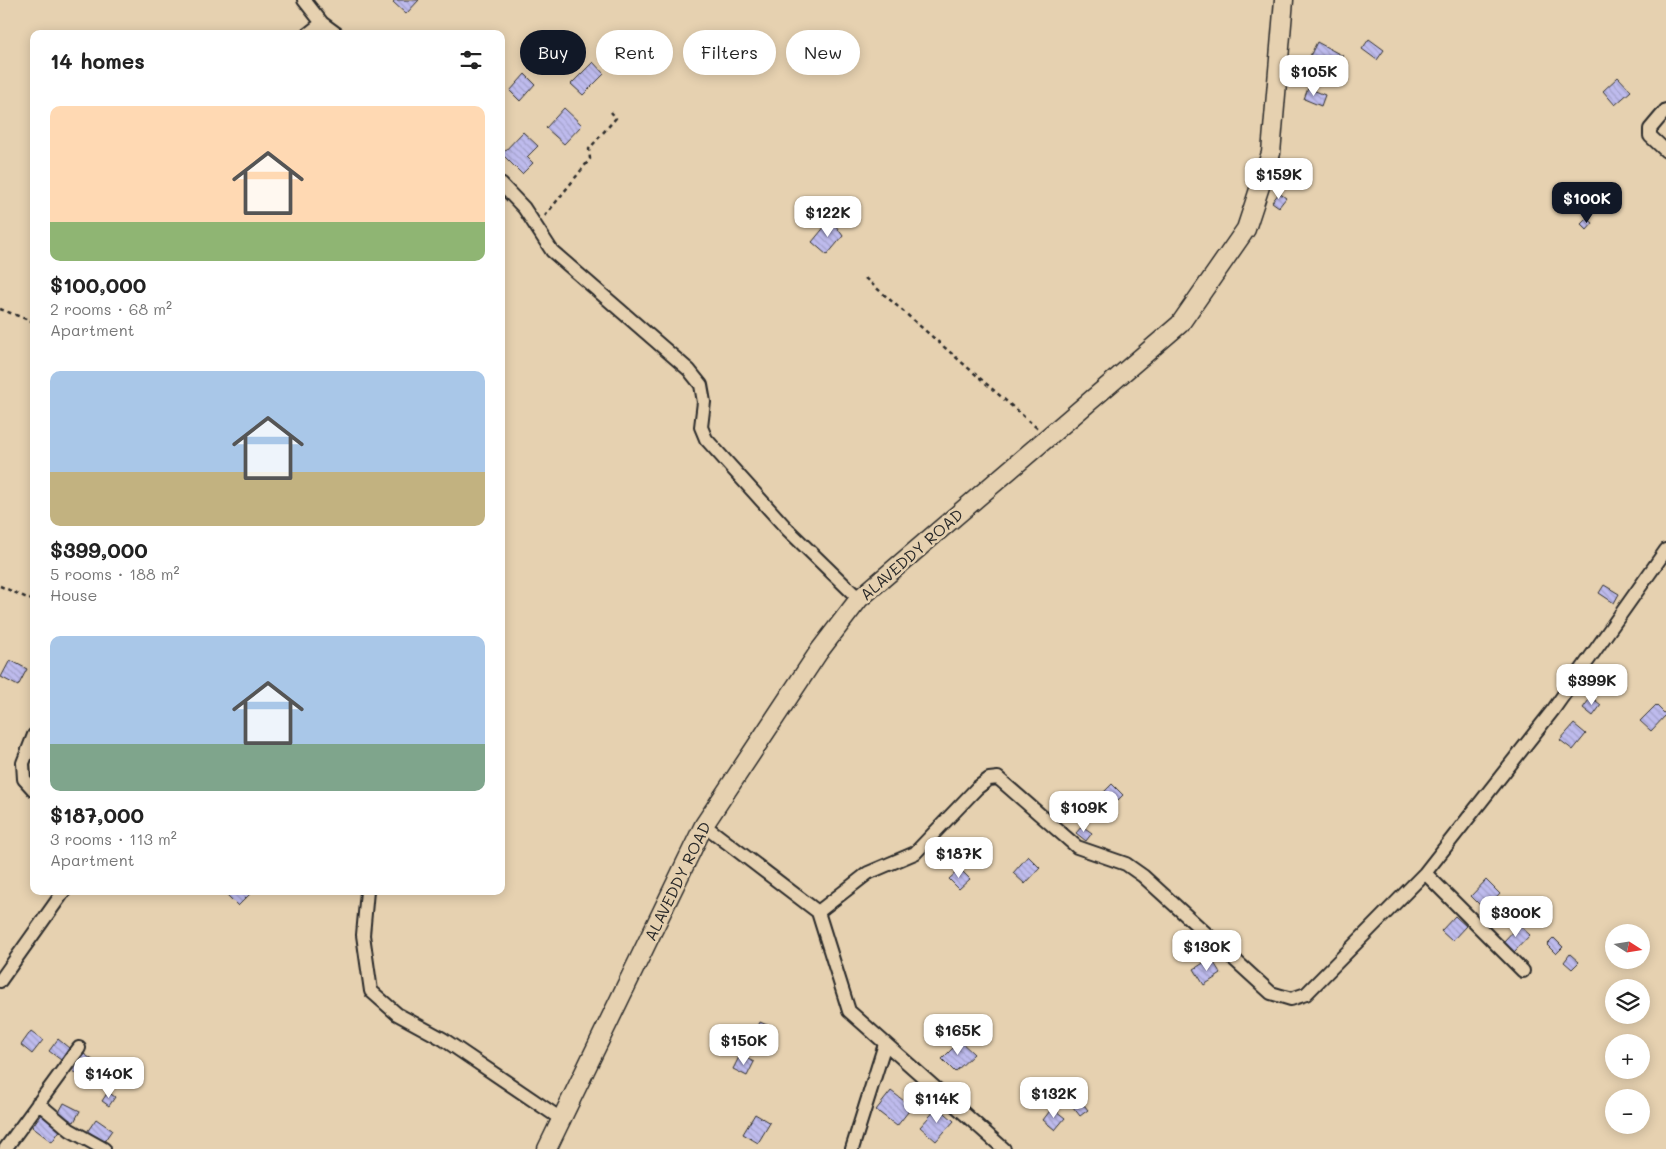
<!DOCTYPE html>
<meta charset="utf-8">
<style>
:root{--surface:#fff;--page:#f2f2f2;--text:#222;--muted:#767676;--accent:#111827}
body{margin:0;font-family:Mali,sans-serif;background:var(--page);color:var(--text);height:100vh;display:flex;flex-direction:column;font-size:19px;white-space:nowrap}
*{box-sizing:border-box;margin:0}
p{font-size:16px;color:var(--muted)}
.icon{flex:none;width:28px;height:28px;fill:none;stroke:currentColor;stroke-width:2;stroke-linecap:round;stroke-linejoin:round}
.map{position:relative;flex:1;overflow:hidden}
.sheet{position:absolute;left:30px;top:30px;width:475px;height:865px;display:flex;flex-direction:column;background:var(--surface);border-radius:10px;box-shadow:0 2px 12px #0003}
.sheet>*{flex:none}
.top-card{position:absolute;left:520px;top:30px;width:475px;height:45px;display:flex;gap:10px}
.needle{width:32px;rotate:102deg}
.tools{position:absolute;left:1605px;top:924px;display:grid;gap:10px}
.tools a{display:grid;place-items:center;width:45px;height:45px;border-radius:50%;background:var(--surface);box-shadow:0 2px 12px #0003;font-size:25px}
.price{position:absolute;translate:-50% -42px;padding:0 11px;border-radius:10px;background:#fff;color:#222;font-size:16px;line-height:32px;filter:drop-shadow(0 1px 2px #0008)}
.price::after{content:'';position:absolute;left:50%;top:30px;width:15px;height:11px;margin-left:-8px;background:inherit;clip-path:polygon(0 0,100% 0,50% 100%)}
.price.current{background:var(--accent);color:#fff}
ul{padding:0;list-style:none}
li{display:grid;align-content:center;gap:10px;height:265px;padding:0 20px}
li span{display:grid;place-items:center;height:155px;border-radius:10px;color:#555}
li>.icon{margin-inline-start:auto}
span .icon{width:90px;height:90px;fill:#fffc;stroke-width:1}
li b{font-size:21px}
h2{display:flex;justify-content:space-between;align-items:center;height:60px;padding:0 20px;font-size:21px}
.chip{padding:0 18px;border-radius:22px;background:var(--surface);box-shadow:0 2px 12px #0003;font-size:18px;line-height:45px}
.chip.current{background:var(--accent);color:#fff}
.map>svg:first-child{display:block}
.building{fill:url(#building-back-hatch);stroke:#2b2b2b}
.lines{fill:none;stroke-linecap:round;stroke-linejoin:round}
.street-casing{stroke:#2b2b2b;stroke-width:16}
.secondary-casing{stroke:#2b2b2b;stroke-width:21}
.path{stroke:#2b2b2b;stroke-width:2.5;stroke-dasharray:4 4;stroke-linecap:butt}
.street{stroke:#e6d1b0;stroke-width:12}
.secondary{stroke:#e6d1b0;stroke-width:18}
.labels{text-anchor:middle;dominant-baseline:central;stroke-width:5;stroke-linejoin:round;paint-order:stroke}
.street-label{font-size:16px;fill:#2b2b2b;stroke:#e6d1b0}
</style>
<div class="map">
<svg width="1666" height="1149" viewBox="0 0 1666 1149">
<defs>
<pattern id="building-back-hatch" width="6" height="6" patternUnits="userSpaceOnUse" patternTransform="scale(1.25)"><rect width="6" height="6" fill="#bebbed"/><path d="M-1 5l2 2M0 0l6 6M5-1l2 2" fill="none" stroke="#a3a1cb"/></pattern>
</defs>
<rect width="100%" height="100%" fill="#e6d1b0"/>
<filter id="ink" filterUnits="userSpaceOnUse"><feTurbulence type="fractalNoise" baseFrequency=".02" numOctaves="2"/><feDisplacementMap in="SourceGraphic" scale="10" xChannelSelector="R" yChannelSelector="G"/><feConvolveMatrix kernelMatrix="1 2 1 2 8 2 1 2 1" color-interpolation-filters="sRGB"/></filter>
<g filter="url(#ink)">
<path class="building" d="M395,0h24l-13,14 -13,-12z
M1369,39l15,11 -7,10 -15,-11z
M1317,42l26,14 -11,22 -26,-14z
M593,62l11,12 -21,21 -12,-11z
M525,74l10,10 -15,17 -10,-10z
M1618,77l13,14 -16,14 -12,-14z
M1308,88l17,7 -4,11 -17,-7z
M564,108l18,17 -18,19 -18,-16z
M523,132l15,14 -11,11 6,6 -11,11 -20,-20z
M1279,193l7,5 -7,9 -7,-5z
M1587,218l6,5 -6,7 -6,-6z
M831,219l12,17 -16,19 -15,-13z
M1604,585l15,9 -5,9 -15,-10z
M10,660l17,9 -9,17 -17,-9z
M1591,697l10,8 -8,11 -10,-8z
M1656,705l10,10 -15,16 -11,-10z
M1574,724l12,10 -13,16 -13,-10z
M1112,784l11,11 -13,13 -11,-11z
M1082,826l10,7 -6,8 -10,-8z
M1028,856l12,12 -15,16 -12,-11z
M960,869l10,10 -11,10 -10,-10z
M1486,880l14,14 -15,16 -14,-14z
M223,891h25l2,3 -12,12z
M1455,916l11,10 -14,15 -11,-10z
M1519,925l11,10 -16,17 -11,-10z
M1554,938l9,9 -7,7 -9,-9z
M1570,954l9,8 -7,7 -8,-7z
M1211,958l10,16 -17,11 -10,-16z
M760,1022l14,6 -7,17 -15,-6z
M31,1031l12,9 -11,14 -11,-9z
M58,1039l11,9 -8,12 -12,-9z
M960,1041l14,13 -19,18 -13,-13z
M84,1054l16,11 -11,17 -16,-11z
M740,1055l14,7 -7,14 -14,-7z
M891,1091l21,16 -15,19 -21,-16z
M108,1092l7,5 -6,9 -7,-5z
M1081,1101l7,9 -8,6 -7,-9z
M64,1103l16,8 -6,11 -16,-8z
M938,1107l16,14 -18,20 -16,-14z
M1052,1108l13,10 -10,12 -12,-10z
M41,1114l20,15 -9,13 -20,-15z
M755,1114l15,9 -12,20 -15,-9z
M96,1119l16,11 -9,13 -16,-11z"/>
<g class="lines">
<defs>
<path id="street" d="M304,0l18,23 15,11
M308,34l14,-11
M1666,110l-16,19v7l16,15
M501,184l23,24 28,43 137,119 12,15 3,17 -3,25 5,12 82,91 71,69
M34,735l-11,28 1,16 10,11
M704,825l114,87 31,99 155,138
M1425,873l98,98
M367,891l-4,44 8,56 26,23 46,25 118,80
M818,912l50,-39 47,-20 62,-65 12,-9 9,-1 79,69 49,17 17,12 128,117 20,6 15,-5 119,-121 128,-163 113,-160
M0,981l64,-90
M38,1103l32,27 34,19
M5,1149l74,-101
M852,1149l33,-105"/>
<path id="secondary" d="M547,1149l157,-324 116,-175 39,-51 321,-275 66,-95 25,-76 13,-153"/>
</defs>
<use href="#street" class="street-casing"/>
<use href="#secondary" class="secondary-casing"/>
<path class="path" d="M545,216l45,-57 -1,-10 27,-31 -5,-6
M865,278l172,150
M0,309l34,13
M0,586l34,15"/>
<use href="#street" class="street"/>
<use href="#secondary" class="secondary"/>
</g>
</g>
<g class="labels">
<g class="street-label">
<text transform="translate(911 554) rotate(-41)">ALAVEDDY ROAD</text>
<text transform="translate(677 881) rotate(-64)">ALAVEDDY ROAD</text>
</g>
</g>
</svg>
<div class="tools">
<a><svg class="needle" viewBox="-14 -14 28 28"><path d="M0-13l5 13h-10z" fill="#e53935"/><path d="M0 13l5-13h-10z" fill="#767676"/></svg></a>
<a><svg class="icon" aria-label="layers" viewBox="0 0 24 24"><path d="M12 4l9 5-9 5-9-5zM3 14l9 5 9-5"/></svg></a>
<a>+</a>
<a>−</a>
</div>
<b class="price" style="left:1314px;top:97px">$105K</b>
<b class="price" style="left:1279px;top:200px">$159K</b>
<b class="price current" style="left:1587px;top:224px">$100K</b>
<b class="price" style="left:828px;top:238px">$122K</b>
<b class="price" style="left:1592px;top:706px">$399K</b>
<b class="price" style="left:1084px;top:833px">$109K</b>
<b class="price" style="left:959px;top:879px">$187K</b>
<b class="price" style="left:1516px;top:938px">$300K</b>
<b class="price" style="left:1207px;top:972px">$130K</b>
<b class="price" style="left:958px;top:1056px">$165K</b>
<b class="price" style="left:744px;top:1066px">$150K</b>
<b class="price" style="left:109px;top:1099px">$140K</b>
<b class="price" style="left:1054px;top:1119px">$132K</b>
<b class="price" style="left:937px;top:1124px">$114K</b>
<div class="top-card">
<a class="chip current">Buy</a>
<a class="chip">Rent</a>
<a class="chip">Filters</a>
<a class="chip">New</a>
</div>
<section class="sheet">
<h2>14 homes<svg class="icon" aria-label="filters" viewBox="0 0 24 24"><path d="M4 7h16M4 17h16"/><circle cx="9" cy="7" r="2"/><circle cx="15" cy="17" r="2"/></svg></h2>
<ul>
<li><span style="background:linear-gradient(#ffd9b3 75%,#8fb573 0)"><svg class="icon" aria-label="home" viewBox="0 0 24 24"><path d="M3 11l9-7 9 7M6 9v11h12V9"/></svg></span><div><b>$100,000</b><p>2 rooms · 68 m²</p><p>Apartment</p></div></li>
<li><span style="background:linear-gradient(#a9c7e8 65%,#c2b280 0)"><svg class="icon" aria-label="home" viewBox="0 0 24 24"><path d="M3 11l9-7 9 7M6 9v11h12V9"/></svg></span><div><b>$399,000</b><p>5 rooms · 188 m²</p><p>House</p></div></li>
<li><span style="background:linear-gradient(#a9c7e8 70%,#7fa58c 0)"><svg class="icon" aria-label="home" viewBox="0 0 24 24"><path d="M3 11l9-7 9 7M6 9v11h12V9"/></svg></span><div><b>$187,000</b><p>3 rooms · 113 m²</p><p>Apartment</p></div></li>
</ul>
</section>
</div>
